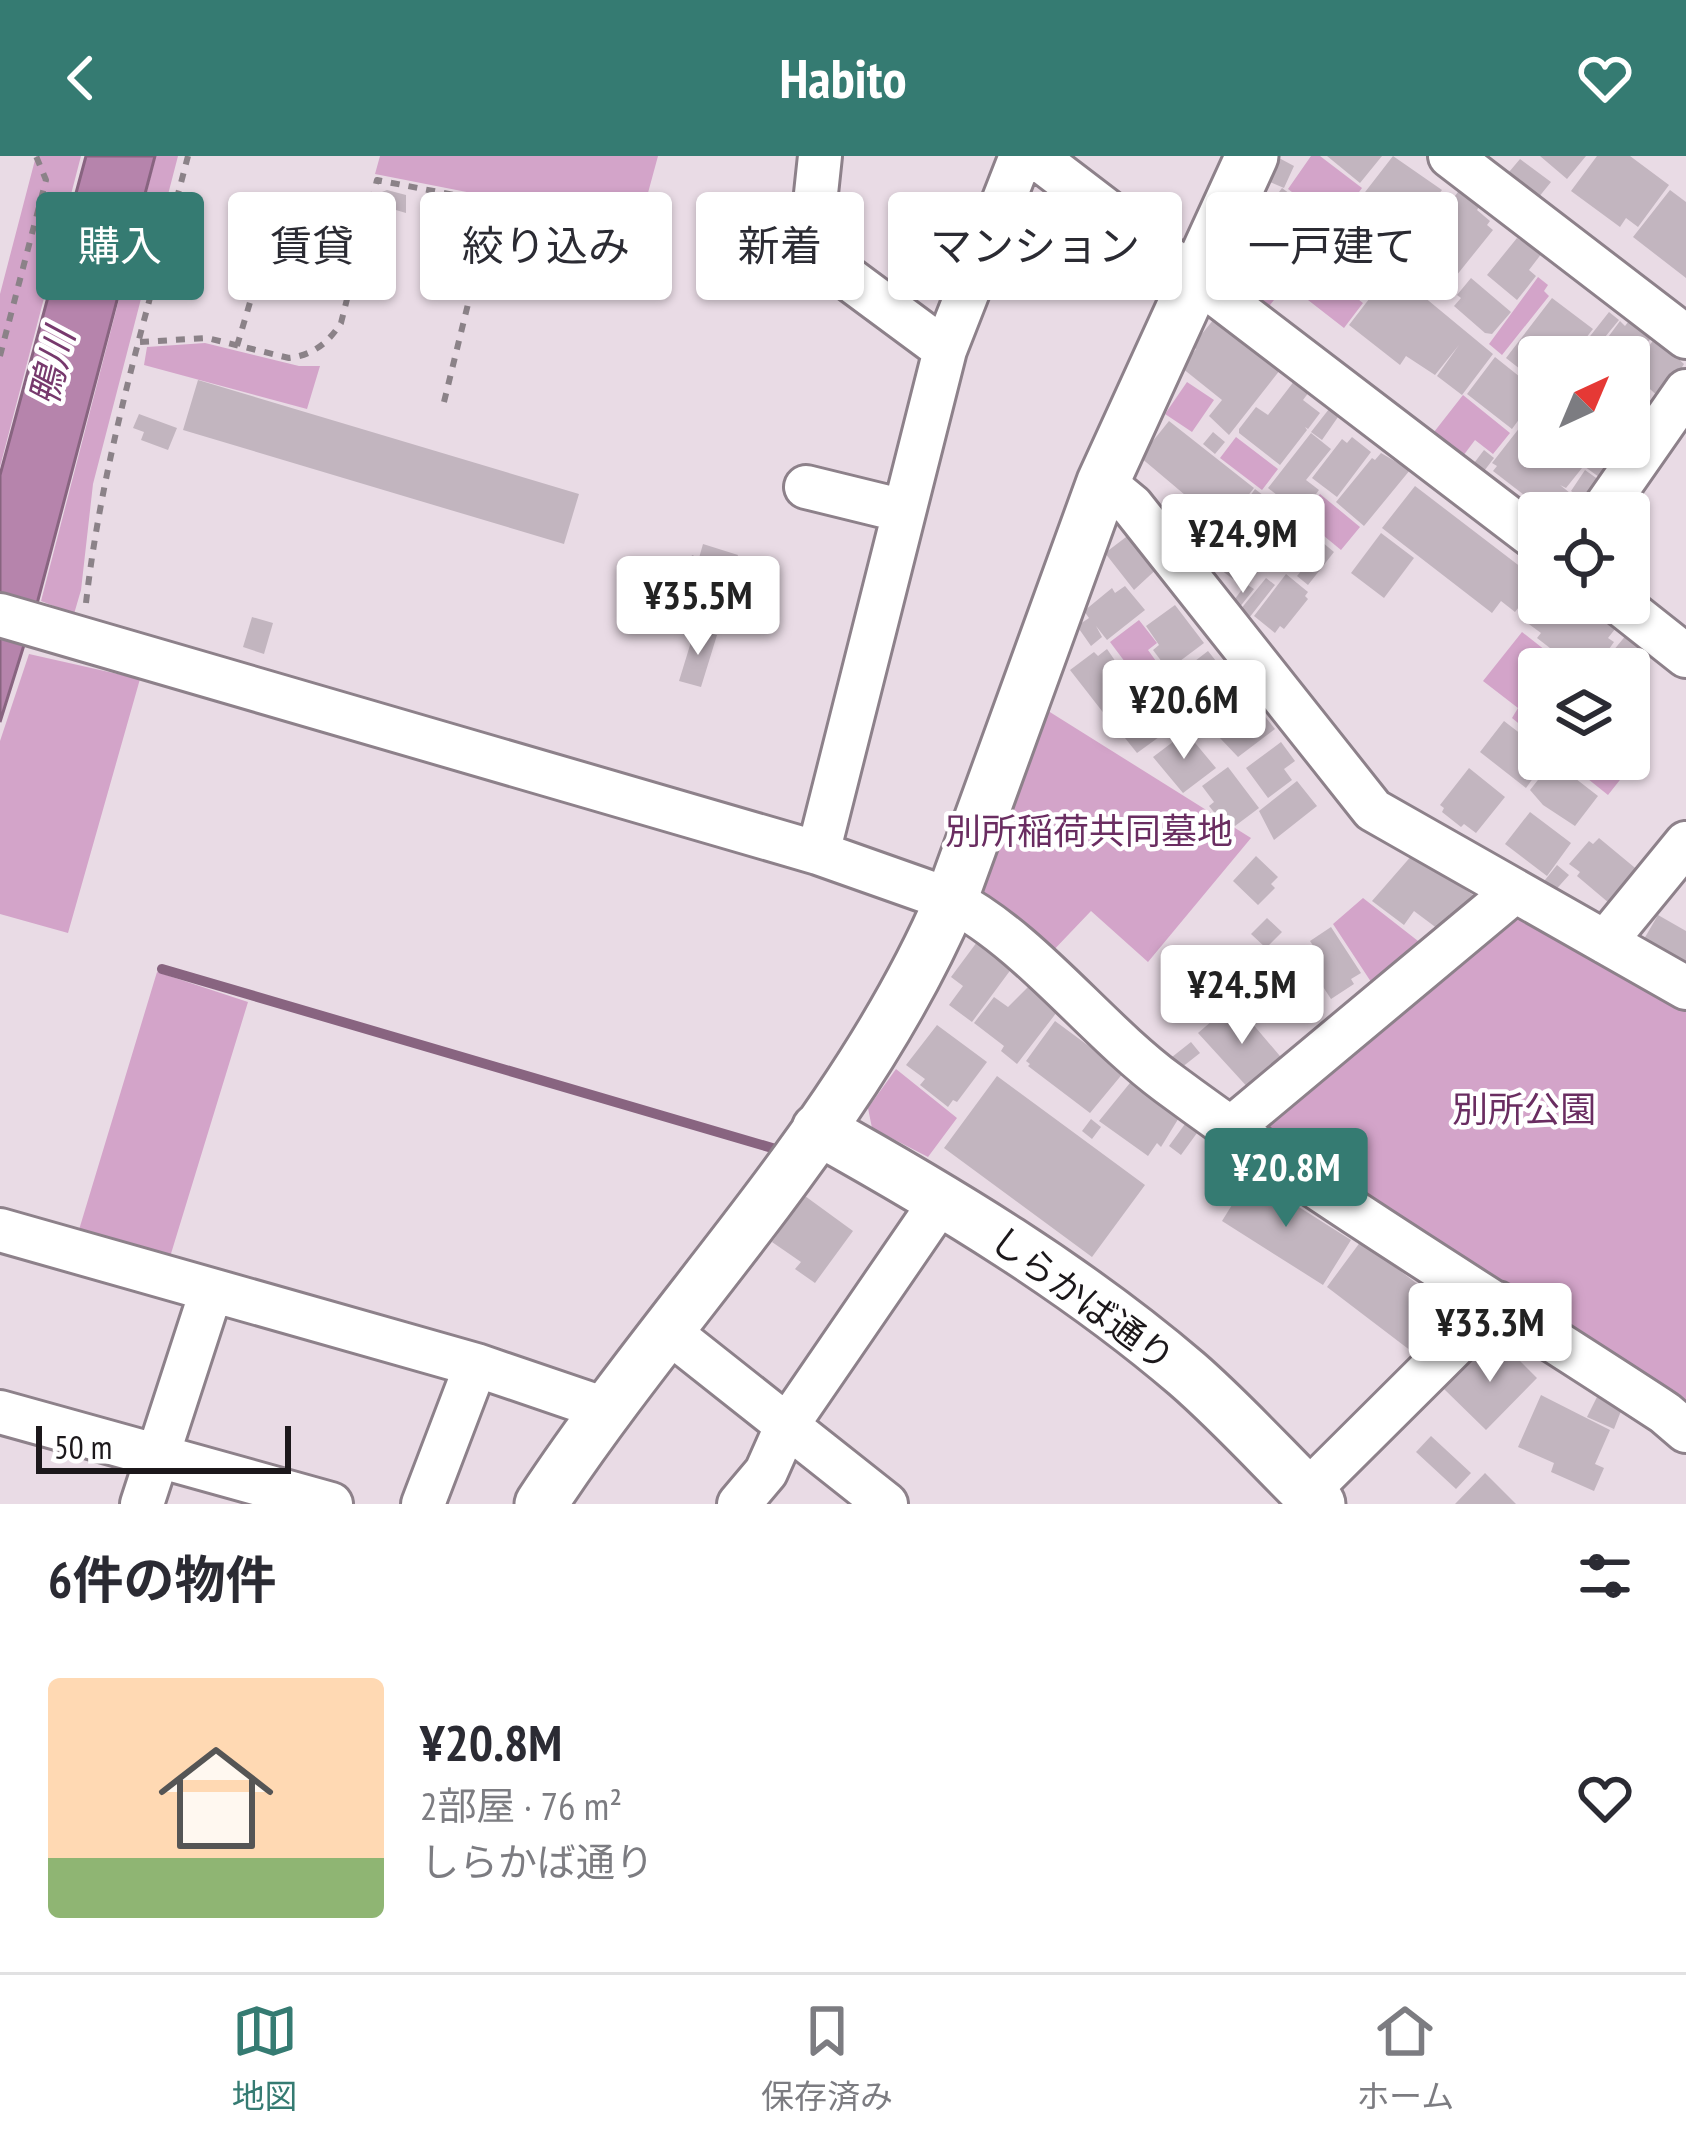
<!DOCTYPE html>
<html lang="ja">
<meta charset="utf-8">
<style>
:root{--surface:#fff;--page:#f2f2f3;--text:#2b2b33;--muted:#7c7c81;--line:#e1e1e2;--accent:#357b72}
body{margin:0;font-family:"PT Sans Narrow","Noto Sans JP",sans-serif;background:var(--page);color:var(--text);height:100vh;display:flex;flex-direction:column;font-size:45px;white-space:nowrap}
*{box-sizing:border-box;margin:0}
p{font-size:39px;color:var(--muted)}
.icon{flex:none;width:66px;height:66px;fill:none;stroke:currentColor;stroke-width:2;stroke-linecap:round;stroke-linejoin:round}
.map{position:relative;height:1348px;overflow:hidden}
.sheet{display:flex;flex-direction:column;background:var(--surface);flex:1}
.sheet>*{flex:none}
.hud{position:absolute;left:36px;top:36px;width:1614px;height:108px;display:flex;gap:24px}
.needle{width:78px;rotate:44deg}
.tools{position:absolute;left:1518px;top:180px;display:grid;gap:24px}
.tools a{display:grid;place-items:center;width:132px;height:132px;border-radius:12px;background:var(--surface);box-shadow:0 3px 9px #0004;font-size:60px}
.scale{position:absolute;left:36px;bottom:30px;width:255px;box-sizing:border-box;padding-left:12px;border:6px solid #1c181b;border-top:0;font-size:33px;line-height:42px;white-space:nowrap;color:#1c181b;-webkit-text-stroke:9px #fff;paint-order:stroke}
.price{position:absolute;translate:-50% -102px;padding:0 27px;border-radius:12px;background:#fff;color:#222;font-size:39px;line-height:78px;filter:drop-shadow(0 3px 6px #0008)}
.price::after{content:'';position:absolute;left:50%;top:72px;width:36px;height:27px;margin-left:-18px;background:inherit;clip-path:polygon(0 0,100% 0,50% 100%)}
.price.current{background:var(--accent);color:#fff}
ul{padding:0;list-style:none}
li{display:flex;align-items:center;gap:36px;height:300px;padding:0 48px}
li+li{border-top:3px solid var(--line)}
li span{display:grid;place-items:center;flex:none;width:336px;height:240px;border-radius:12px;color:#555}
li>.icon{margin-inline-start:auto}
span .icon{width:144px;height:144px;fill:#fffc;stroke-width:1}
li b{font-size:51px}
h2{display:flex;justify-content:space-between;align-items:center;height:144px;padding:0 48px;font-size:51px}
.tag{padding:0 42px;border-radius:12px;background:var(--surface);box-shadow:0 3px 9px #0004;font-size:42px;line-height:108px}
.tag.current{background:var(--accent);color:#fff}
header{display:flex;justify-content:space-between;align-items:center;height:156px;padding:0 48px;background:var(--accent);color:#fff;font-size:54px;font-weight:700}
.tabs{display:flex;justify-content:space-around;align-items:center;height:168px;border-top:3px solid var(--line);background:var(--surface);font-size:33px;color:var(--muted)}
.tabs a{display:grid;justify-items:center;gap:6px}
.tabs .current{color:var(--accent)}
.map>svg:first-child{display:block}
.green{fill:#d3a4c9}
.water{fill:#b684ac;stroke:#886480;stroke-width:3}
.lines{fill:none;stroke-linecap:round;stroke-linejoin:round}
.stream{stroke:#886480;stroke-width:10}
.building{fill:#c2b5bf}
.minor-casing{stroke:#8d818a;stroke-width:48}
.tertiary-casing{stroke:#8d818a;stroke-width:57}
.path{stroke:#8b8288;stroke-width:6;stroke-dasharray:9 9;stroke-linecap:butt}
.minor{stroke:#fff;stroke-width:42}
.tertiary{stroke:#fff;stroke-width:51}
.labels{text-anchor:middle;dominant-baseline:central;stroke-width:9;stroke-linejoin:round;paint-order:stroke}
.park-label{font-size:36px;fill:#6a2d61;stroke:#fff}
.street-label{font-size:36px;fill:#1c181b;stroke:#fff}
.water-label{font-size:39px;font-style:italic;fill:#77396d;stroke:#fff}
</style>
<header><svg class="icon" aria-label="back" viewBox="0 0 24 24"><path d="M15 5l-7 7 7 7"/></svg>Habito<svg class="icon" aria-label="heart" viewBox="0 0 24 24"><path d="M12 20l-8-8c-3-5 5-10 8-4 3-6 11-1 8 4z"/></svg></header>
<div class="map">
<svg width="1686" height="1348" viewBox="0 0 1686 1348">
<rect width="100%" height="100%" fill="#e9dbe5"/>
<path class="green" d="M36,0h45l-81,311v-173z
M156,0h22l-85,328 -12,106 -7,24 -33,-13z
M380,0h278l-19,70 -264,-52z
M1311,0h9l42,32 -27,37 -47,-36z
M1361,46l61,49 -20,24 -61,-49z
M1240,95l45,35 -23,29 -35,-31v-14z
M1318,112l45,35 -19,25 -45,-35z
M1538,121l10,8 -4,6 5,5 -47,59 -13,-11z
M205,187l94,23h21l-13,43 -163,-44 3,-18z
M1187,226l27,18 -22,32 -27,-18z
M1463,239l47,38 -17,21 -18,-14 -18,24 -30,-23z
M1236,281l42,32 -16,21 -42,-32z
M1320,338l40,33 -19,23 -40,-33z
M1139,464l18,23 -9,7 18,25 -20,15 -36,-48z
M1522,476l47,37h-30v71l-27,-22 6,-10 -35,-27z
M29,498l111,25 -72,254 -68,-19v-173z
M1045,553l206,129 -103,124 -57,-51 -43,45 -68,-61z
M1629,577l17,14 -38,48 -45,-36h66z
M1363,742l64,50 -50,43 -44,-67z
M1513,753l173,99v405l-431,-288z
M157,816l91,30 -82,268 -91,-27z
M896,913l61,49 -29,39 -56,-29 -4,-20z"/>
<path class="water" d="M86,0h69l-117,444 -38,122v-247z"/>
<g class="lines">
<path class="stream" d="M162,813l617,181"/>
</g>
<path class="building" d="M1327,0h55l-22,27z
M1393,0l49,34 -31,40 -49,-34z
M1540,0h46l-19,23z
M1597,0h33l39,29 -31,42 -12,-9 -6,9 -49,-36z
M1279,2l15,8 -10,22 -16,-7z
M1520,3l31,23 -17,21 -30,-25z
M1282,32l59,44 -43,58 -59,-45z
M1461,32l20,16 -4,6 13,11 -3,4 6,5 -45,56 -4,-3 -5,5 -15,-12 3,-3 -5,-5 13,-16 -14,-11z
M387,34l19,5v18l-27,-8 3,-13z
M1670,34l16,12v76l-53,-41z
M1348,78l145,120 -31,41 -25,-19 22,-31 -24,30 -29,-19 -6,9 -51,-40 37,-48 -24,21 -39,-30z
M1525,78l16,13 -3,3 4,3 -13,17 7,6 -19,24 -30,-25 30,-37 3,2z
M1471,122l40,34 -19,22 -7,-1 -31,-27 7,-8 -4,-3z
M1552,142l41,31 -22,28h-32v27l-33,-26z
M1609,156l10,8 -23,28 -9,-8z
M1632,161l22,17 -25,34v-11h-16l-13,-9 20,-27 5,5z
M1214,163l66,51 -51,65 -20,-19 13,-16 -40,-32 14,-19 -4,-3z
M1655,182l29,26 -23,35 -31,-28z
M1495,201l44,35 -27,37 -45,-35z
M198,224l381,114 -15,50 -381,-114z
M1295,224l14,12 -6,8 17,13 -12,16 -3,-2 2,3 -27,35 -41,-32v-4l17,-22 12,8z
M1329,253l9,8 -16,23 -11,-8z
M139,258l38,14 -9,22 -27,-10 3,-8 -11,-4z
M1169,265l85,67 -31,39 -83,-70z
M1524,266l15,12v13h17l26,21 -16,20 -6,-3 10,8 -14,18 -17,-9 -2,3 -44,-34 4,-5 -5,-3z
M1213,276l12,10 -10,12 -12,-10z
M1311,277l20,16 -25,31 13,10 -18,24 -33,-26z
M1352,281l19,15 -34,45 -25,-19 30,-39 5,4z
M1583,291l10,8 6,-8h6l17,13 -16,22 -32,-23z
M1484,294l10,8 -16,21 -10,-8z
M1381,297l29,17 -46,56 -28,-24 36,-44 3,2z
M1585,314l21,15 -14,21 -21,-15z
M1415,330l124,95 -24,31 -14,-11 -9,12 -110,-85z
M1255,333l47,36 -14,19 -19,-14 -6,8 -17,-12 3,-4 -9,-12z
M1232,366l37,29 -23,31 -10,-7 -3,4 -28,-21z
M1305,372l29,24 -26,33 -11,-9 5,-6 -11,-10 9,-10 -8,-6z
M1134,375l27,34 -27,25 -29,-37z
M1381,377l33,25 -30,40 -33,-25z
M703,388l35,11 -23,75 -34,-11 5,-19 -10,-3 5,-18 11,3 4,-12 -8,-2 4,-13 7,3z
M1286,418l22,18 -3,4 3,3 -24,30 -4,-3 -5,7 -21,-17z
M1266,422l9,7 -26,33 -9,-8z
M1246,428l8,5 -15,19 -7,-5z
M1125,430l20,24 -38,30 -11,-14 6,11 -11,9 -14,-20 12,-8 -5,-7 28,-23 3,5z
M1539,439v8h50l8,6 -4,5 22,15 -7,9 6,4 -19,27h-10l-23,-17 -3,3 -22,-17 4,-5 -19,-14z
M1175,449l29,38 -36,27 -15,-20 6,-5 -13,-19z
M252,461l21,6 -9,31 -21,-7z
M695,473l22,6 -16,52 -22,-6z
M1627,478l20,17 -18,23v-5h-6l-15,-12z
M1107,493l11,16 4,-4 19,30 -32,29 -39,-50 24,-18 4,4z
M1208,495l20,25 -46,36 -14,-18 -6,4 -6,-7z
M1150,538l12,16 -15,12 12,15 -22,16 -24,-30z
M1253,545l22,28 -37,28 -19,-20 3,-3 -4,-6z
M1504,565l35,27v11h8l-21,29 -46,-36z
M1186,576l30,36 -33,25 -30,-36z
M1281,586l14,19 -11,8 8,11 -24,18 -22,-30z
M1553,605l45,35 -23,30 -32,-21 -13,-15z
M1228,611l31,41 -24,18 -18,-10 -8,-10 5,-4 -12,-16z
M1469,612l36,29 -29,36 -12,-9 -3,3 -19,-15 2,-4 -4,-3z
M1297,625l20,25 -43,34 -15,-29z
M1530,656l41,31 -24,33 -42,-32z
M1599,682l41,34 -22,27 -4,-4 -5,8 -32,-27 3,-4 -11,-8 20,-23 4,3z
M1413,698l63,43 -18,24 -8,-7 -12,15 -24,-18 -10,14 -32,-24z
M1256,700l22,21 -7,7 4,4 -17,17 -25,-24z
M1557,709l12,10 -17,19 -11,-9z
M1658,759l28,16v32l-42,-24z
M1267,762l15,14 -16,16 -15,-14z
M1331,771l30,46 -10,6 3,5 -23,15 -29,-44 12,-8 -4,-6z
M977,786l35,26 -40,54 -23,-17 14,-19 -12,-9z
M1030,829l30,23 -43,56 -16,-13 3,-5 -30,-23 20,-26 14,10z
M1234,846l51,60 -34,29 -53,-58z
M1055,865l69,51 -34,41 -62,-47 2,-2 -4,-3z
M937,869l50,37 -30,40 -4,-2 -5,7 -28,-22 5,-6 -19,-14z
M1191,886l9,11 -19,15 -9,-11z
M997,920l148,109 -53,72 -148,-109z
M1134,922l46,38 -19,31 -4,-4 -9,13 -49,-35z
M1091,963l10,8 -9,12 -10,-8z
M1185,968l12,9 -16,22 -12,-9z
M1250,1020l101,64 -28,45 -101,-64z
M805,1040l48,35 -38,52 -20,-14 6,-7 -29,-20z
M1361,1085l88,67 -34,46 -88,-67z
M1487,1188l10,10 8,-8 32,32 -51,52 -42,-41z
M1541,1239l69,35 -15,34 9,4 -10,23 -43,-19 3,-9 -36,-16z
M1597,1241l24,14 -7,18 -27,-12z
M1431,1280l40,37 -15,16 -40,-37z
M1485,1317l31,31h-61z"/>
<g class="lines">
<defs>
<path id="minor" d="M820,0l-10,94 135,100
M1035,0l504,385
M1450,0l236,181
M1103,326l29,24 241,304 313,178
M806,331l98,24
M1601,357l85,-122
M1619,447l67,53
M0,459l818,238 133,47c79,41 144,129 217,183 159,118 331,221 497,330l21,18
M818,697l127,-503 76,-194
M1605,786l81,-99
M1230,973l285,-238
M0,1074l476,135 132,45
M669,1176l217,172
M0,1256l331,92
M1307,1336l190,-189
M142,1348l69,-212
M423,1348l53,-139
M739,1348l27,-32 20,-45 157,-229"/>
<path id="tertiary" d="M818,973c129,72 257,149 369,245 46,40 88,87 132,130
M541,1348c133,-202 314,-379 410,-604l152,-418 149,-326"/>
</defs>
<use href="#minor" class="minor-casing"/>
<use href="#tertiary" class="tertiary-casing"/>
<path class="path" d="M140,186l67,-4 82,20c24,-3 39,-15 52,-35l36,-143 164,32 115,30
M237,190l31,-104
M0,200l46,-176 -10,-24
M444,246l49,-200
M86,447c17,-151 64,-300 102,-447"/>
<use href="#minor" class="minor"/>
<use href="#tertiary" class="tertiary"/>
</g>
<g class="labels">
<g class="park-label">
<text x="1089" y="674">別所稲荷共同墓地</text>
<text x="1524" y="952">別所公園</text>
</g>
<g class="street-label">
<text transform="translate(1083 1142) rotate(36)">しらかば通り</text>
</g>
<g class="water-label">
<text transform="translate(51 211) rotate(-76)">鴨川</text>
</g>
</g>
</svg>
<div class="tools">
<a><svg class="needle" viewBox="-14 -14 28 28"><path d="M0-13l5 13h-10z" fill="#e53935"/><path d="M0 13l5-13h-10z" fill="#7c7c81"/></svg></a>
<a><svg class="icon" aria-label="locate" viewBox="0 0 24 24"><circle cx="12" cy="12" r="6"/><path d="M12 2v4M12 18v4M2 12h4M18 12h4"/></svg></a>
<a><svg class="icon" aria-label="layers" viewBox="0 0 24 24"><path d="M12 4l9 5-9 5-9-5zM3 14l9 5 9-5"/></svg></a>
</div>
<div class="scale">50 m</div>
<b class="price" style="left:1243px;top:440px">¥24.9M</b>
<b class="price" style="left:698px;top:502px">¥35.5M</b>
<b class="price" style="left:1184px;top:606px">¥20.6M</b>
<b class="price" style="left:1242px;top:891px">¥24.5M</b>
<b class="price current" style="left:1286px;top:1074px">¥20.8M</b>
<b class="price" style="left:1490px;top:1229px">¥33.3M</b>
<div class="hud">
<a class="tag current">購入</a>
<a class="tag">賃貸</a>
<a class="tag">絞り込み</a>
<a class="tag">新着</a>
<a class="tag">マンション</a>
<a class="tag">一戸建て</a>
</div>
</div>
<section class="sheet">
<h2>6件の物件<svg class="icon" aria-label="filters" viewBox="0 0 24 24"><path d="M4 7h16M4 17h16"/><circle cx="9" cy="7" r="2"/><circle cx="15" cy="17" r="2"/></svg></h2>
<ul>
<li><span style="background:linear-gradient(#ffd9b3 75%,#8fb573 0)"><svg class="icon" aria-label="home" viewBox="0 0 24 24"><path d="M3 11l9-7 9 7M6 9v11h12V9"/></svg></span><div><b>¥20.8M</b><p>2部屋 · 76 m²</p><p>しらかば通り</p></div><svg class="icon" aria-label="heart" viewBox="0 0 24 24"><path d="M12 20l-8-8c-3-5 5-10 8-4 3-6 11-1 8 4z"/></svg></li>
</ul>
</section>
<nav class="tabs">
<a class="current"><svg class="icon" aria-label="map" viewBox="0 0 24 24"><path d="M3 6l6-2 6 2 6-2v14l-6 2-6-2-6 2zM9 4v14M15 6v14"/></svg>地図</a>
<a><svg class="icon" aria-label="saved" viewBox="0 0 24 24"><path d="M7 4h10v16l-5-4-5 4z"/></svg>保存済み</a>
<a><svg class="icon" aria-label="home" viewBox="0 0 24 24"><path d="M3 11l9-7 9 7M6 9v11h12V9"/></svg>ホーム</a>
</nav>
